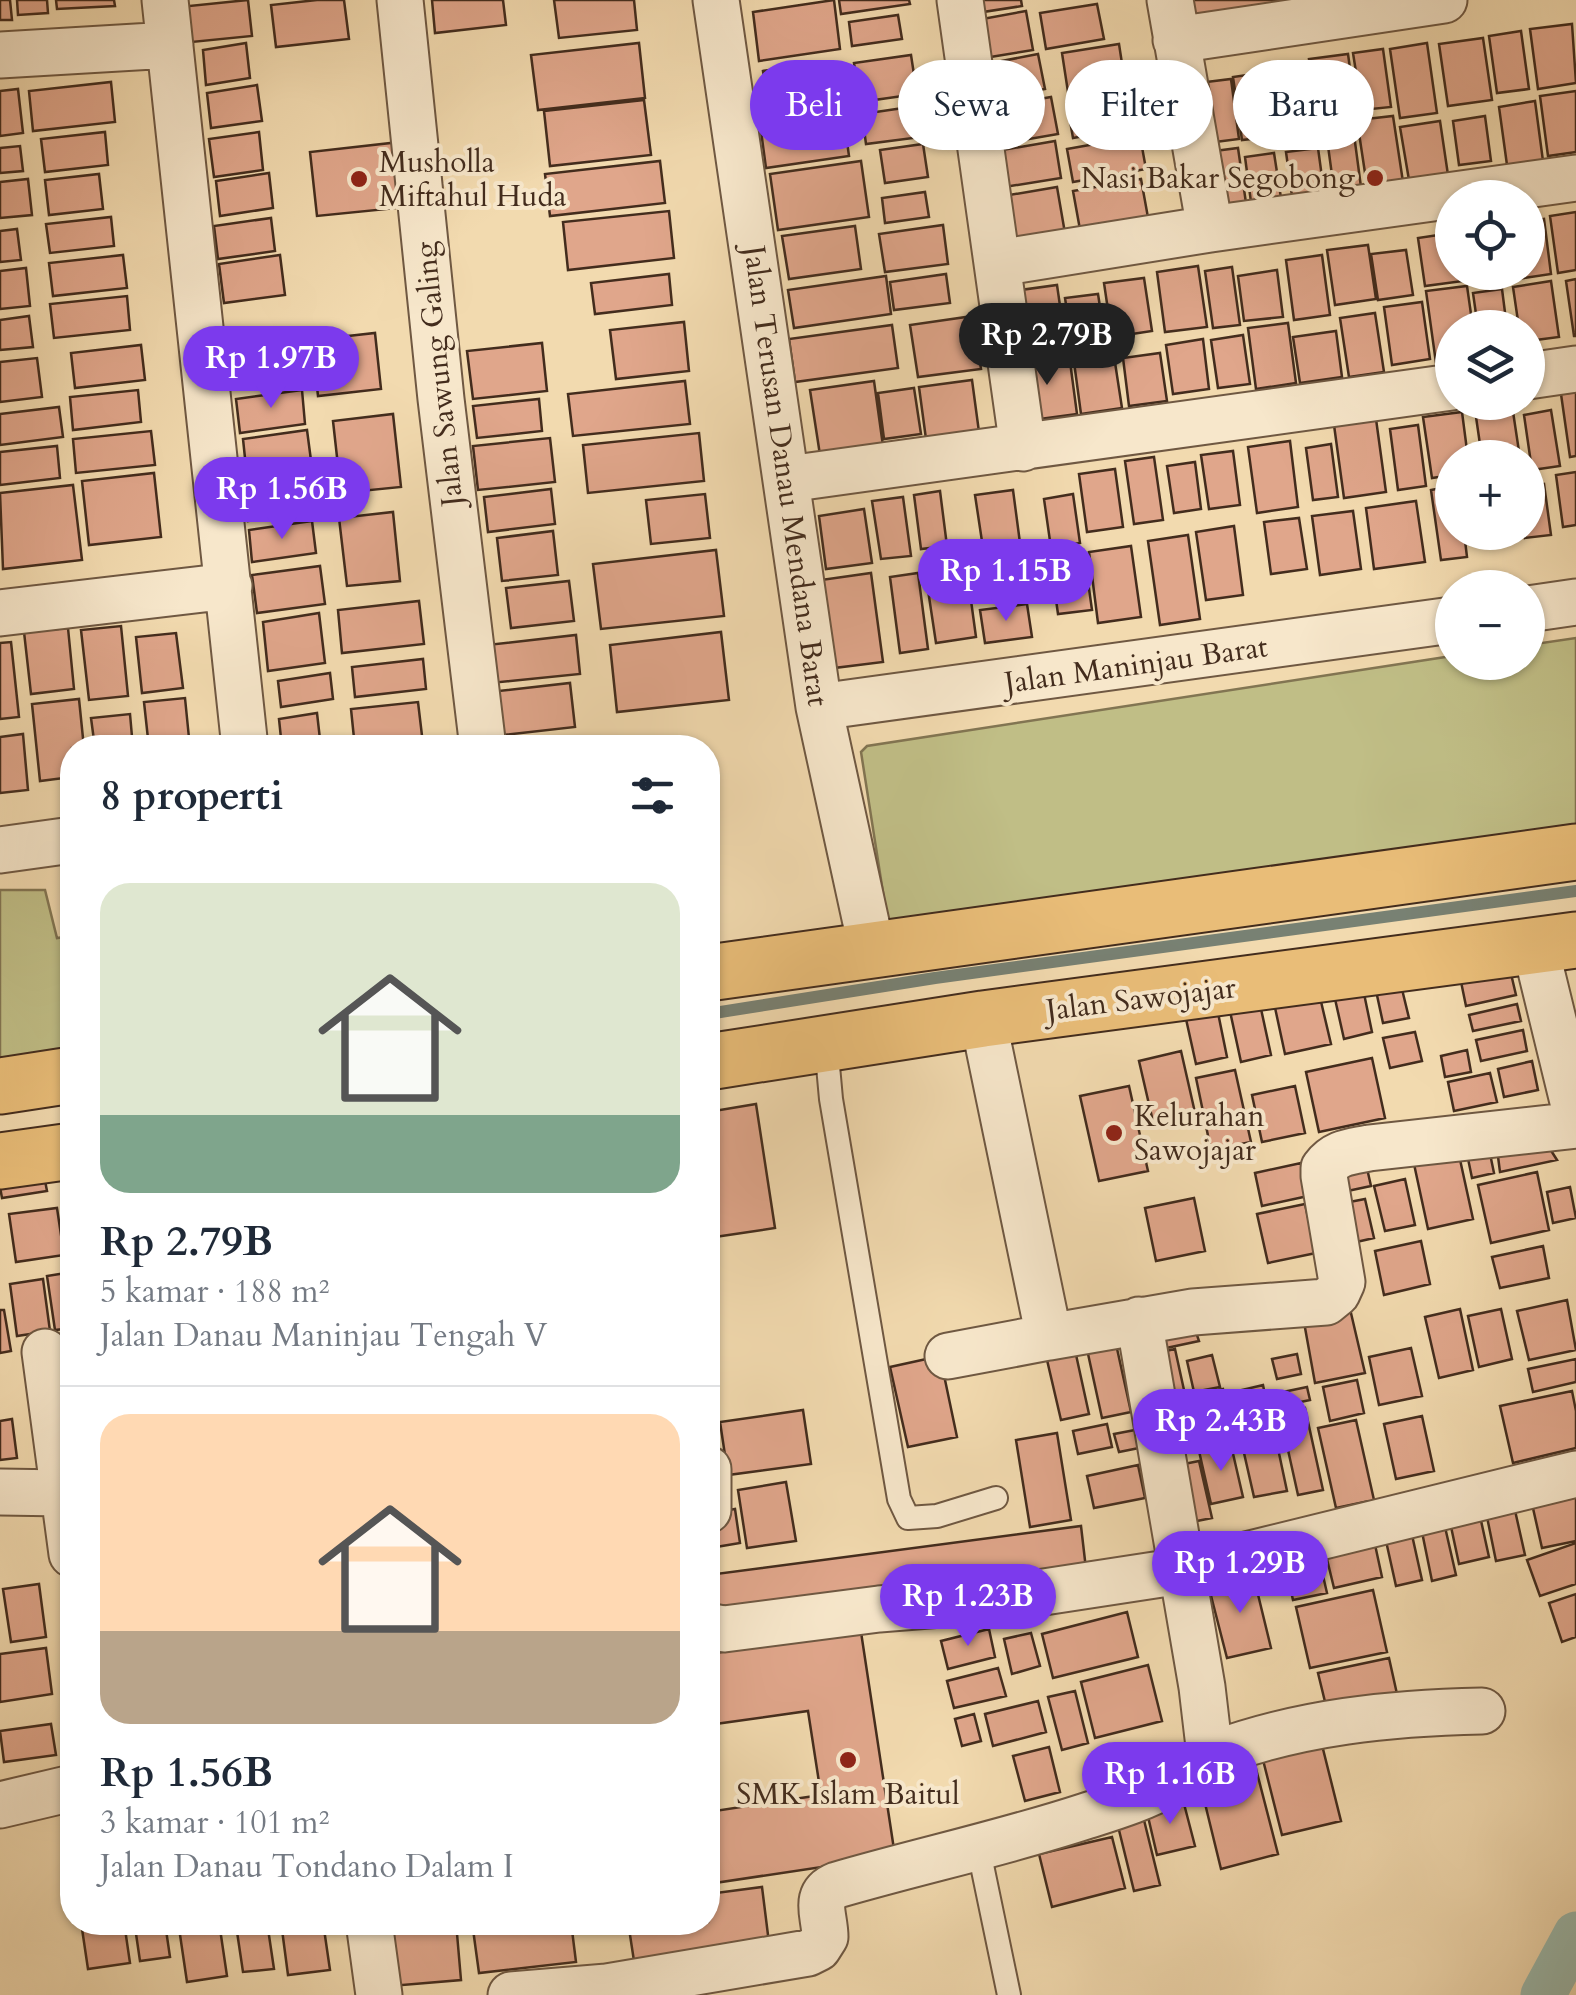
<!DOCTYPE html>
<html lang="id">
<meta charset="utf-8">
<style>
:root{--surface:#fff;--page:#f2f2f3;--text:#1f2937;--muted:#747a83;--line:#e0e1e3;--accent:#7c3aed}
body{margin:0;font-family:Cardo,serif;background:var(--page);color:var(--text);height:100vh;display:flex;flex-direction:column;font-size:38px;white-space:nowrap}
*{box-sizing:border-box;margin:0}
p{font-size:32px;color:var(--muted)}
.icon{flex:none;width:55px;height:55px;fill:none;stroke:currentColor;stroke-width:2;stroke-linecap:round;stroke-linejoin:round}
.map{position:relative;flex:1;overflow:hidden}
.sheet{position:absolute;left:60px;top:735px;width:660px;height:1200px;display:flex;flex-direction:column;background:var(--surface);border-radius:40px;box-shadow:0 2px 8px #0004}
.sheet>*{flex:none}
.banner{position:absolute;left:750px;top:60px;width:675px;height:90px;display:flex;gap:20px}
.controls{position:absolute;left:1435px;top:180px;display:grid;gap:20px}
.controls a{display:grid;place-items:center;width:110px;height:110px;border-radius:50%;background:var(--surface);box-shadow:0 2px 8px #0004;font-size:50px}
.price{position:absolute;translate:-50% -85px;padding:0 22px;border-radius:35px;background:var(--accent);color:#fff;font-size:32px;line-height:65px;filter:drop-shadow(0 2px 5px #0008)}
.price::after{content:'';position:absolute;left:50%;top:60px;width:30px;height:22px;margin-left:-15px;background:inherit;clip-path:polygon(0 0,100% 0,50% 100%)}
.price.on{background:#222;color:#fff}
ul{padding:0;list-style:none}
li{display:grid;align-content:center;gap:20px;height:530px;padding:0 40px}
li+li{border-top:2px solid var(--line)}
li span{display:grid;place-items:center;height:310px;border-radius:30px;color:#555}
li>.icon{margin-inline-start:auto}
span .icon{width:180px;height:180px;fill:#fffc;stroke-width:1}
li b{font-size:42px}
h2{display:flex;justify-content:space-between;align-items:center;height:120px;padding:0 40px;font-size:42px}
.pill{padding:0 35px;border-radius:45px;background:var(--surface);box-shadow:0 2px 8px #0004;font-size:35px;line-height:90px}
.pill.on{background:var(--accent);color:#fff}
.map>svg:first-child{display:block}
.green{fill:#c0be86;stroke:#827552;stroke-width:2.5}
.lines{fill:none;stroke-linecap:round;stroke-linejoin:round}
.stream{stroke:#788173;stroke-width:12}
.canal{stroke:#9bbaad;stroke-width:45}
.building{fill:#e0a68b;stroke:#432c1d;stroke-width:2.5}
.service-casing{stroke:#6f5842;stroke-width:26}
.minor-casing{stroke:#6f5842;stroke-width:49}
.primary-casing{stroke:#432c1d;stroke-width:59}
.service{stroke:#f7e7cb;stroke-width:22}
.minor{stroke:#f7e7cb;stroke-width:45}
.primary{stroke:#e9bd78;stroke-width:55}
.poi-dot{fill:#8f2418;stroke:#f7e7cb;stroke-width:4}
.labels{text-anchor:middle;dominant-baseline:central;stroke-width:8;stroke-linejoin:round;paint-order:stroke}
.poi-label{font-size:30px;fill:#432c1d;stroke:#f7e7cb;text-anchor:start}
.street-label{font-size:30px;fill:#432c1d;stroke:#f7e7cb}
</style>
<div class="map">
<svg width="1576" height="1995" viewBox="0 0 1576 1995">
<rect width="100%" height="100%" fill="#f2daaf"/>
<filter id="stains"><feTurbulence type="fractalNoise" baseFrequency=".002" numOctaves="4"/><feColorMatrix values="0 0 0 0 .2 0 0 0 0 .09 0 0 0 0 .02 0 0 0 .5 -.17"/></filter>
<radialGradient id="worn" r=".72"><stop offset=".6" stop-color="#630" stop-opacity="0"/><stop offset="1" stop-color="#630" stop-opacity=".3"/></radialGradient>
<path class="green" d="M1576,638v186l-676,102 -10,-2 -3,-6 -26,-166 6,-6 585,-90v6h76v-17z
M0,890h45l12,48 15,-2v124l-72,9z"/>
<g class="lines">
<path class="stream" d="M708,1014l227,-36 641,-87"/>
<path class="canal" d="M1543,1995l33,-61"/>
</g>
<path class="building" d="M0,0h10l2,20h-12z
M17,0h30l1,13 -30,2z
M56,0h58l1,6 -58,3z
M248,0l4,36 -70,7 -3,-36z
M317,0h27l5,39 -73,8 -5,-42z
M432,0h71l3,25 -71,8z
M554,0h80l3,30 -78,8z
M834,0l6,49 -81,12 -6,-49z
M839,0h70l1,4 -69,10z
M967,0h54l1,6 -52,8z
M1183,0h117l-115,16z
M1097,4l7,35 -58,10 -6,-36z
M1026,11l7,39 -61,10 -6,-38z
M898,15l4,24 -50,7 -3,-24z
M1572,24l4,59 -38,6 -8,-60z
M1521,31l8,58 -32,4 -8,-57z
M1483,38l9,62 -44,6 -9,-62z
M246,43l4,35 -44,7 -3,-35z
M639,43l6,55 -107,12 -7,-55z
M1427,43l10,70 -37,5 -10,-69z
M1119,44l6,39 -57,9 -6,-39z
M1383,49l8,58 -29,3 -9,-57z
M1038,54l7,35 -63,11 -6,-34z
M1348,54l8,58 -39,5 -8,-58z
M911,55l6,39 -57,8 -6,-39z
M830,62l8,51 -68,9 -7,-51z
M1268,72l9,64 -35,4 -9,-63z
M1304,72l8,63 -30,4 -8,-63z
M1231,79l8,60 -40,5 -9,-60z
M111,82l4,40 -82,9 -4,-40z
M257,85l5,36 -51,7 -4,-35z
M18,89l5,44 -23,3v-45z
M1576,91v61l-28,4 -8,-60z
M1123,93l5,35 -55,10 -6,-35z
M1051,97l7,37 -70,12 -7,-37z
M644,100l7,55 -101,11 -6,-55z
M1535,101l8,60 -36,4 -8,-58z
M917,106l4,31 -55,7 -4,-30z
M1393,116l10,66 -36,4 -10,-66z
M1485,116l6,45 -32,4 -6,-44z
M844,120l5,36 -83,12 -5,-37z
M1440,121l8,54 -39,5 -9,-53z
M1353,127l8,60 -27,3 -8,-59z
M105,132l3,33 -63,7 -4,-33z
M259,132l4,38 -49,7 -5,-38z
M1140,136l6,33 -73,13 -6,-33z
M1055,141l6,37 -69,11 -7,-36z
M400,142l7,65 -90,9 -7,-64z
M923,144l5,33 -43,6 -5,-33z
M20,146l3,25 -23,2v-25z
M1238,148l8,55 -39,6 -8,-56z
M1318,148l6,44 -32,4 -6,-44z
M1274,153l7,45 -30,4 -6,-45z
M660,161l5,42 -115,13 -5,-42z
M861,161l8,56 -91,13 -8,-56z
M269,173l4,35 -53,8 -4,-35z
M99,174l4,35 -54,6 -4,-35z
M28,179l4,36 -32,3v-36z
M1141,179l8,44 -68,12 -8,-44z
M1057,187l9,52 -65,11 -9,-52z
M925,192l4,25 -44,6 -3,-25z
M669,211l5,47 -106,12 -5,-48z
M1576,212v58l-18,3 -8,-57z
M111,217l3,29 -64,7 -4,-29z
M271,218l4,33 -57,8 -4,-33z
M1544,219l7,55 -40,6 -1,-8h18v-51z
M943,225l5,39 -63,8 -6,-38z
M855,226l6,43 -72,10 -7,-43z
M17,229l4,31 -21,2v-31z
M1452,233v39h10l1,9 -38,5 -7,-48z
M1368,245l8,54 -41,6 -8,-55z
M1406,250l7,45 -35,5 -7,-46z
M123,255l4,33 -74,8 -4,-33z
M280,255l5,40 -61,8 -5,-39z
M1322,255l8,60 -36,5 -8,-60z
M1198,266l9,61 -42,5 -8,-60z
M1232,267l8,58 -27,3 -8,-57z
M26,268l4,38 -30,3v-38z
M1277,270l6,47 -39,4 -6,-45z
M669,274l3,31 -77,9 -4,-31z
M946,274l4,29 -56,7 -4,-28z
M886,276l5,38 -97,14 -6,-38z
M1144,278l8,53 -40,6 -8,-54z
M1576,279v57h-2l-8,-55z
M1551,281l8,56 -31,4v-13h-9l-6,-41z
M1057,285l9,62 -51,7 -9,-62z
M1467,286l6,42h-21v33l-16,2 -10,-72z
M1502,289l5,39h-29l-5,-35z
M1098,294l7,45 -33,5 -7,-46z
M127,296l3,34 -76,8 -4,-34z
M1422,302l8,57 -38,6 -8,-58z
M1375,313l9,59 -35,5 -9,-59z
M29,316l4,31 -33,3v-30z
M973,316l8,53 -63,8 -8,-52z
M684,322l5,49 -73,8 -6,-49z
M1288,323l8,60 -40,6 -8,-61z
M892,325l6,43 -103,14 -6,-43z
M1336,331l6,46 -42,6 -7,-46z
M375,333l6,56 -63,7 -6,-56z
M304,334l5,42 -71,10 -4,-42z
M1243,335l7,49 -32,4 -7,-48z
M1203,339l6,50 -36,5 -7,-49z
M542,343l5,48 -74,8 -6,-48z
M141,345l4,35 -70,8 -4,-35z
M1160,353l7,48 -38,5 -6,-48z
M1069,354l8,60 -52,7 -8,-60z
M1114,356l8,52 -41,6 -7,-52z
M37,358l5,39 -42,5v-40z
M972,380l7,52 -53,7 -7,-52z
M685,381l5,43 -117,12 -5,-42z
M874,381l9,65 -63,9 -10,-65z
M914,388l7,46 -37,5 -6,-46z
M138,390l3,32 -68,8 -3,-33z
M302,390l3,34 -65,9 -4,-34z
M1576,392v64l-6,1 -9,-63z
M539,399l3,32 -65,7 -4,-32z
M1512,405l8,53h-38l-7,-48z
M59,407l4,30 -63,8v-31z
M1551,410l9,56 -28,4 -8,-55z
M1462,412l6,46h-16v17l-20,3 -9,-61z
M393,414l8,73 -60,6 -8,-72z
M1376,419l10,73 -42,6 -10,-73z
M1418,425l8,61 -28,4 -8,-61z
M307,430l5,38 -65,9 -4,-38z
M151,431l4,34 -79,8 -3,-34z
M699,433l5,48 -116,12 -5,-48z
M550,438l5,44 -77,8 -5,-44z
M1290,441l8,66 -41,6 -9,-66z
M1331,444l7,53 -25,3 -7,-52z
M57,446l3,32 -60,7v-33z
M1233,451l7,54 -31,4 -8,-54z
M1154,457l9,63 -29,4 -9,-63z
M1195,462l6,47 -27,4 -7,-47z
M1115,469l8,58 -36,5 -8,-58z
M1576,472v53l-13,2 -7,-52z
M154,473l7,64 -72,8 -7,-64z
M308,479l4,32 -64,10 -4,-33z
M1544,484l7,51 -26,3 3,-51z
M73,485l9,75 -79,9 -3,-76z
M1452,486v46h12l3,25 -26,3 -10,-70z
M551,489l4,35 -67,8 -4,-35z
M1013,490l7,53 -37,5 -8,-53z
M940,491l7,55 -26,3 -7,-54z
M705,494l5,44 -59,6 -5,-44z
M1073,494l7,49 -29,5 -7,-49z
M903,497l8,59 -30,3 -9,-58z
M1416,501l9,61 -51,7 -8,-61z
M864,509l8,54 -46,6 -7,-53z
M1353,511l8,58 -41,6 -8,-59z
M393,512l7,69 -53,5 -8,-68z
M1299,518l8,51 -36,5 -7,-52z
M312,521l4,32 -64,9 -3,-32z
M1234,526l9,69 -37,5 -10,-68z
M553,531l5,44 -56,6 -5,-43z
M1480,532h26l2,11 -26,4z
M1188,535l12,84 -40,6 -12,-84z
M1131,546l10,71 -43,6 -9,-71z
M1027,547l6,45 -42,5 -6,-45z
M716,550l8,66 -123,13 -8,-65z
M1085,560l7,50 -34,4 -7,-50z
M966,564l10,73 -40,6 -11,-73z
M320,566l5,38 -68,9 -5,-38z
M871,573l12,89 -49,6 -13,-88z
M918,573l10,76 -28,4 -10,-76z
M569,581l5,40 -63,7 -5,-40z
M419,601l5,43 -82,9 -4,-43z
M1027,604l5,33 -47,6 -5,-33z
M319,613l6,50 -57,8 -5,-49z
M121,626l7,70 -39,4 -8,-70z
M68,628l6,61 -43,5 -7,-62z
M721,632l8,68 -112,12 -7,-67z
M176,633l7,55 -41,5 -6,-56z
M576,635l4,39 -89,9 -4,-38z
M11,642l8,75 -19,2v-76z
M423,659l3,30 -71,8 -3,-30z
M330,673l3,26 -52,8 -3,-26z
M570,683l5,44 -81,9 -5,-44z
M185,698l5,50h-41l-5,-46z
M79,699l5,49h-12v29l-32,4 -8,-77z
M418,702l5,42 -68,4 -4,-39z
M317,713l4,35h-39l-3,-29z
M130,714l3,34h-38l-4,-30z
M23,734l5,56 -28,3v-56z
M574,738l1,10h-68l-1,-3z
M64,869h8v43h-7z
M1508,961l8,34 -50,11 -7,-34z
M1400,981l9,37 -26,5 -8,-37z
M1362,984l10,48 -28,7 -11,-49z
M1319,993l12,51 -46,10 -11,-51z
M1258,995l13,60 -30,7 -13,-60z
M1216,1003l11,54 -31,7 -12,-54z
M1517,1004l4,17 -48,10 -4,-16z
M1523,1030l4,21 -46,10 -5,-21z
M1415,1032l7,29 -32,7 -7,-30z
M1467,1050l4,22 -26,5 -4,-21z
M1181,1051l15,66 -42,9 -15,-65z
M1372,1058l13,60 -66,14 -13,-60z
M1532,1061l6,29 -34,7 -6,-28z
M1235,1070l16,72 -40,8 -15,-72z
M1490,1073l7,29 -43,9 -6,-29z
M1129,1086l19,85 -49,10 -19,-85z
M1295,1086l10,47 -43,9 -10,-47z
M756,1104l19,124 -67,10v-126z
M1496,1141h49l12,19 -57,12z
M1488,1144l6,29 -22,5 -6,-29z
M1364,1155l7,31 -33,7 -7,-30z
M1459,1155l14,64 -45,10 -14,-65z
M1301,1163l7,33 -46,10 -7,-33z
M42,1165l5,26 -45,7 -2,-11z
M1537,1172l12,58 -58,13 -13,-58z
M1405,1179l10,46 -30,6 -11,-45z
M1570,1187l6,31 -23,5 -6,-31z
M1194,1198l11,53 -49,10 -11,-53z
M1365,1199l9,39 -31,7 -9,-40z
M1305,1204l11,49 -48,10 -11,-49z
M57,1208l7,47 -48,7 -7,-48z
M1421,1241l9,43 -46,11 -9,-44z
M1543,1246l6,32 -49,10 -8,-31z
M72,1272v56l-17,2 -8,-54z
M43,1279l7,52 -33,5 -7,-52z
M1347,1296l18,77 -50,10 -13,-72z
M1567,1300l9,50 -47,10 -12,-49z
M1460,1309l13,61 -34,8 -14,-61z
M1501,1309l11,50 -33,8 -11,-51z
M0,1310h4l7,41 -11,2z
M1191,1317l8,24 -42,9 -6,-27z
M1114,1335l17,77 -29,6 -17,-78z
M1073,1341l16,73 -28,6 -17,-73z
M1411,1348l11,48 -43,9 -10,-48z
M1175,1349l9,41 -28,6 -9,-41z
M1297,1354l4,20 -24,5 -5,-20z
M1212,1355l8,32 -26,5 -7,-31z
M940,1356l17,81 -49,10 -18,-80z
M1576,1359v23l-43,10 -5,-23z
M1357,1380l7,33 -34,8 -7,-34z
M1263,1385l6,30 -24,6 -7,-30z
M1307,1387l3,13 -24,5 -3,-13z
M1223,1389l9,40 -30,6 -9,-39z
M1572,1391l4,20v37l-63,15 -13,-57z
M1191,1405l9,43 -33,7 -9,-43z
M1305,1408l18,82 -25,5 -18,-81z
M803,1410l8,54 -83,11 -8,-53z
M1422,1416l12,55 -38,8 -12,-55z
M12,1419l5,39 -17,2v-39z
M1356,1420l18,80 -38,8 -18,-80z
M1107,1424l5,23 -34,7 -5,-23z
M1273,1425l14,66 -33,6 -15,-66z
M1135,1430l4,18 -20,4 -5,-18z
M1057,1433l14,87 -41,7 -14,-87z
M1231,1445l12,52 -32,7 -12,-53z
M1199,1461l13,57 -35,7 -13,-57z
M1138,1465l7,33 -51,10 -7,-32z
M786,1482l10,59 -49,7 -9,-58z
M1576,1485v56l-34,7 -12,-53z
M1514,1506l11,49 -29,6 -10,-49z
M735,1509l5,34 -24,4 -5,-34z
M1480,1516l9,41 -30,7 -9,-42z
M1081,1526l5,43 -369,52 -9,-36v-10z
M1445,1527l11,48 -24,6 -10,-49z
M1412,1535l10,45 -26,6 -10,-45z
M1374,1540l8,37 -48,11 -9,-37z
M1576,1543v41l-36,12 -13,-36z
M1318,1554l9,39 -34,7 -9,-39z
M1253,1574l18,74 -44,10 -19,-74z
M39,1584l7,53 -35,5 -8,-53z
M1373,1590l14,62 -77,16 -14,-61z
M1576,1594v43l-14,5 -13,-39z
M1127,1612l11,45 -85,21 -11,-44z
M989,1629l6,28 -47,12 -7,-28z
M861,1632l34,224 -187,28v-72l113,-17 -13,-84 -100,14v-71z
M1031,1633l9,33 -28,8 -8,-35z
M46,1648l6,46 -52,8v-48z
M1389,1658l8,36 -70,16 -9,-37z
M1148,1665l14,56 -67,17 -14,-56z
M998,1668l8,28 -52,12 -7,-27z
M1075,1691l13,52 -26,7 -14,-53z
M1038,1701l8,31 -53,14 -8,-32z
M974,1714l7,27 -19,5 -7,-27z
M51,1724l5,31 -52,7 -4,-31z
M1320,1737l21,84 -59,14 -21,-83z
M1049,1747l11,45 -35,9 -12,-45z
M1255,1765l23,89 -57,15 -22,-90z
M1183,1800l12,46 -38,9 -11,-47z
M1143,1816l17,69 -26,6 -17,-69z
M1112,1837l13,51 -73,19 -13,-53z
M762,1887l7,56 -135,18 -6,-39h80v-28z
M81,1922h43l6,41 -42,6z
M219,1922l8,54 -40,6 -8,-54z
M267,1922l7,47 -31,3 -7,-47z
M281,1922h42l7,48 -42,5z
M456,1922l5,58 -70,6 -5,-57z
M472,1922h99l5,40 -97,11z
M165,1923l5,34 -30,4 -5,-34z"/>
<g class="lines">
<defs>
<path id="service" d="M826,1044l5,55 68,400 9,19 29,-2 59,-18
M978,1846l31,149"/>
<path id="minor" d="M165,0l80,748
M400,0l41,399 42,349
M716,0l103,707 53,243
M960,0l63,448
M1170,0l40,229
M1176,40l268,-40
M0,55l170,-10
M998,263l212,-34 366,-51
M1528,376l48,-7
M788,479l664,-92
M1528,609l48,-7
M0,613l229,-27
M819,707l633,-87
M0,850l72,-10
M1535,946l41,168
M1139,1320l63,367 8,68
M1049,1337l144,-25 133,-10 11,-9 5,-11 -18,-106v-8c12,-16 26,-16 45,-20l207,-23
M45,1352l27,202
M948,1356l101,-19 -66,-318
M708,1469v41
M0,1492l64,1
M708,1626l16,3 155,-20 112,-9 190,-29 395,-97
M0,1805l72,-17
M369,1922l10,73
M511,1995l96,-8 201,-34 10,-5 7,-11c0,-22 -13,-42 12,-52 82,-24 167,-42 249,-69 28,-9 58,-18 84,-33 15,-8 29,-23 44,-29 87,-32 175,-41 268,-43"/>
<path id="primary" d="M708,973l868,-121
M708,1062l275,-43 593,-79
M0,1086l72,-11
M0,1161l72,-10"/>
</defs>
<use href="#service" class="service-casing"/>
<use href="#minor" class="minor-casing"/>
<use href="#primary" class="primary-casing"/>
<use href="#service" class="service"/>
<use href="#minor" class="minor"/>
<use href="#primary" class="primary"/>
</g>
<g class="poi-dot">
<circle cx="1375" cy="178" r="10"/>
<circle cx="359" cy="179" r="10"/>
<circle cx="1114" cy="1133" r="10"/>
<circle cx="848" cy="1760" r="10"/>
</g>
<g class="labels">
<g class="poi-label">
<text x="379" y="162">Musholla<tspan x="379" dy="34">Miftahul Huda</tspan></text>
<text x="1355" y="178" text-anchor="end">Nasi Bakar Segobong</text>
<text x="1134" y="1116">Kelurahan<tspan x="1134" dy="34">Sawojajar</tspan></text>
<text x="848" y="1794" text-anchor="middle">SMK Islam Baitul</text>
</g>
<g class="street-label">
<text transform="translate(439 374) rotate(-96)">Jalan Sawung Galing</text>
<text transform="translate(786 476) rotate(82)">Jalan Terusan Danau Mendana Barat</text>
<text transform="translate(1136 665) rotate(-8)">Jalan Maninjau Barat</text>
<text transform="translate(1141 999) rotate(-7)">Jalan Sawojajar</text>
</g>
</g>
<rect width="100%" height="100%" filter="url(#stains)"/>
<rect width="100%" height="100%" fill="url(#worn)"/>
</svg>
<div class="controls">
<a><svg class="icon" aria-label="locate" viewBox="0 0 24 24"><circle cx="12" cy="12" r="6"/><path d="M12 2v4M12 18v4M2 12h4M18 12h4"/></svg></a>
<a><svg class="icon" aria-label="layers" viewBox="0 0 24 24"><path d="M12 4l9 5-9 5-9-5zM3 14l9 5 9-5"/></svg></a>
<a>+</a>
<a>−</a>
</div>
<b class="price on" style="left:1047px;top:388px">Rp 2.79B</b>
<b class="price" style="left:271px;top:411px">Rp 1.97B</b>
<b class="price" style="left:282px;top:542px">Rp 1.56B</b>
<b class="price" style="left:1006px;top:624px">Rp 1.15B</b>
<b class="price" style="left:1221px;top:1474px">Rp 2.43B</b>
<b class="price" style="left:1240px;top:1616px">Rp 1.29B</b>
<b class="price" style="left:968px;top:1649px">Rp 1.23B</b>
<b class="price" style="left:1170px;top:1827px">Rp 1.16B</b>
<div class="banner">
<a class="pill on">Beli</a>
<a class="pill">Sewa</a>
<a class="pill">Filter</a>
<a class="pill">Baru</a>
</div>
<section class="sheet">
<h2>8 properti<svg class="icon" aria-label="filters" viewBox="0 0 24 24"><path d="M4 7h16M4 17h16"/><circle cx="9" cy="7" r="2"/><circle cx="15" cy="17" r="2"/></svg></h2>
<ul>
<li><span style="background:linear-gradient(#dfe7d0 75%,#7fa58c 0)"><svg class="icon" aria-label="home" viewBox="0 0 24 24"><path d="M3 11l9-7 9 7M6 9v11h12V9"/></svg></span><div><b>Rp 2.79B</b><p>5 kamar · 188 m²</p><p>Jalan Danau Maninjau Tengah V</p></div></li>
<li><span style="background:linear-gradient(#ffd9b3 70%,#b9a48a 0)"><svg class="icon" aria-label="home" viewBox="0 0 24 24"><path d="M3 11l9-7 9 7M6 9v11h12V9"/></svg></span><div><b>Rp 1.56B</b><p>3 kamar · 101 m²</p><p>Jalan Danau Tondano Dalam I</p></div></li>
</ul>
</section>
</div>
